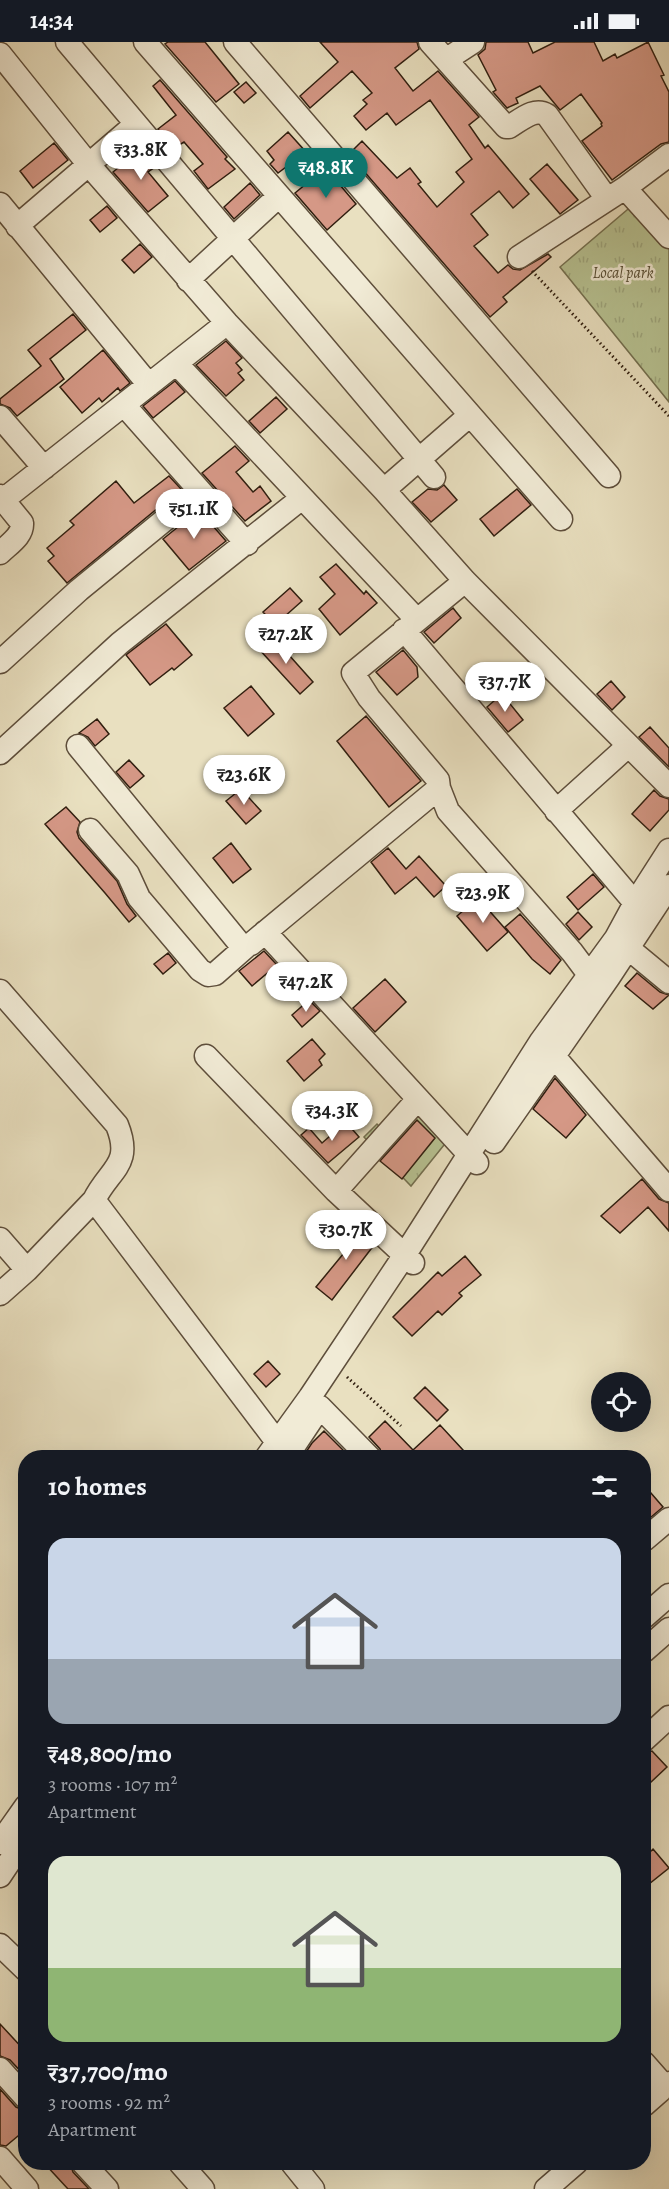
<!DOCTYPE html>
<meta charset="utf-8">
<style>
:root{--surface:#171b24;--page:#20242c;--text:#f1f3f6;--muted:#9ea1a6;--accent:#0f766e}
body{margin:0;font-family:Alegreya,serif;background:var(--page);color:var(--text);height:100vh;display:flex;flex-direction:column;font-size:22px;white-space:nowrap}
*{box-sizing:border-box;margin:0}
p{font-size:20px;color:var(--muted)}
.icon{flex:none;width:33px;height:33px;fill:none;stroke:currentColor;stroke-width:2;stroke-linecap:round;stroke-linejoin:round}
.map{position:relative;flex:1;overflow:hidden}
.sheet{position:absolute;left:18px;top:1408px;width:633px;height:720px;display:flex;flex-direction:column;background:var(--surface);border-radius:24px;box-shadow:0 6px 24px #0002}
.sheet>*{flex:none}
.tools{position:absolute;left:591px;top:1330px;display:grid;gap:12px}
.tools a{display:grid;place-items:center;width:60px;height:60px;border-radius:50%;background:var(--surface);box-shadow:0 6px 24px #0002;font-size:30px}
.price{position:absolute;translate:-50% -51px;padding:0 14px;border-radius:21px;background:#fff;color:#222;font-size:20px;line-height:39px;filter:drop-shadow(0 2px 3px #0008)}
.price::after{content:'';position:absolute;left:50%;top:36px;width:18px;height:14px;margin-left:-9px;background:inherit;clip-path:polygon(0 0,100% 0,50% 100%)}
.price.on{background:var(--accent);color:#fff}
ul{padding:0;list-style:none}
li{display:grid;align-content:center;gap:12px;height:318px;padding:0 30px}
li span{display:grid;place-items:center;height:186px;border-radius:18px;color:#555}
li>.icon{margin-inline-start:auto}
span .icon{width:108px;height:108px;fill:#fffc;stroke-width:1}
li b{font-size:26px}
h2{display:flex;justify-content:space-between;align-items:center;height:72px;padding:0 30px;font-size:26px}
.status{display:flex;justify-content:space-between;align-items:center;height:42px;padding:0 30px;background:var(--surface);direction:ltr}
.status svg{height:16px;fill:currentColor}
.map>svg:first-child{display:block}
.park{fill:url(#park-tufts);stroke:#747050;stroke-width:1.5}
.building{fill:#d59886;stroke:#301e0f;stroke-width:1.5}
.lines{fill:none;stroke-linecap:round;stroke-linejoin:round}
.minor-casing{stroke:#5e4e3b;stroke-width:25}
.path{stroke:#301e0f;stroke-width:3;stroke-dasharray:1.5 3;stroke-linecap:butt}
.minor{stroke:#f1ebd6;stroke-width:22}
.labels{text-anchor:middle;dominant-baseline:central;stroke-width:5;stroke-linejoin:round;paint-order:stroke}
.park-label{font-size:16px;font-style:italic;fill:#584f36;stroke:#f1ebd6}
</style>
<div class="status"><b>14:34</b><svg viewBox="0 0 49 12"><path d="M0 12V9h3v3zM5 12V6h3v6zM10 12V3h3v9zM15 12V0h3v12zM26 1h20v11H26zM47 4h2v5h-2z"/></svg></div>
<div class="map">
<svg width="669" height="2147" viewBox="0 0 669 2147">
<defs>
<pattern id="park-tufts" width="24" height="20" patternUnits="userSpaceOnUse" patternTransform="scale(1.5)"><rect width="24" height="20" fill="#b7c292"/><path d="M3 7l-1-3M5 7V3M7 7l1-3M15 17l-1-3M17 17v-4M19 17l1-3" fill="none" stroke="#9ea67d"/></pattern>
</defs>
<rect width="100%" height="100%" fill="#e9e0c0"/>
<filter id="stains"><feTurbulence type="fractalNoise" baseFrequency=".00333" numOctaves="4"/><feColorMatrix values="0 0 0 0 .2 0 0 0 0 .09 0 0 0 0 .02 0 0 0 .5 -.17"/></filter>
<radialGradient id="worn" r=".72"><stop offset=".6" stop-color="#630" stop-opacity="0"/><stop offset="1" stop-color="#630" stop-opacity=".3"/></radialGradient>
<path class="park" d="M634,162l35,40v158l-109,-135z
M412,1064l36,34 -37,46 -47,-49 13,-13 9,9z"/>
<path class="building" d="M168,0h37l34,42 -23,18 -51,-58z
M320,0h97l2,7 -24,19 18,23 25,-20 41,46 -10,8 16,23 3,-3 41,49 -16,14 -14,-17 -28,23 17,21 -14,11 24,27 10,-8 5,4 7,1 28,-16 3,3 -48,40 4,5 -17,15 -141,-163 13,-13 35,37 13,-10 11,14 -3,2 19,23 27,-25 -8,-10 16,-13 -42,-59 -34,25 -9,-12 -21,17 -12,-14 13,-12 -4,-4 9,-7 -20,-22 -42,37 -10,-12 38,-34z
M486,0h42l5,11 22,-11h39l9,19 12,-7 2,4 31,-16 16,33 -3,1 8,16v50l-8,2 -49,36 -30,-39 20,-15 -1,-2 1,-1 -21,-29 -21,16 -20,-24 -24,12 2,5 -11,5 -14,-16 3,-2 -18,-35 7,-6z
M160,38l67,77 -2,2 10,10 -27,20 -14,-18 9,-7 -19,-22 -10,6 -16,-19 18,-14 -23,-29z
M246,40l10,11 -12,10 -10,-11z
M288,90l18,20 -28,21 -8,-9 4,-4 -7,-9z
M54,101l14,17 -35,28 -13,-17z
M140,108l15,17 -7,5 20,24 -20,16 -35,-40z
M547,122l31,36 -18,14 -30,-35z
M323,128l5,4 1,-2 27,32 -29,26 -32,-37z
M250,141l10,12 -26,24 -10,-12z
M107,164l10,12 -17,14 -10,-12z
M140,202l12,13 -18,16 -12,-13z
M73,272l13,16 -36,29 14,20 -47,37 -7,-8 -10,-4v-5l41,-33 -13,-16z
M226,299l16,17 -6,5 6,7 -4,3 6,7 -18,16 -30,-31z
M103,308l27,33 -10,8 -2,-3 -16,14 -3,-4 -17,15 -22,-26z
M175,339l10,11 -32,26 -10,-12z
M276,355l11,12 -27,24 -11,-12z
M235,404l14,15 -13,11 17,20 7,-6 11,15 -26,20 -43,-48z
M169,434l12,13 -114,94 -19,-22 6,-5 -7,-8 27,-23 -4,-4 46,-40 18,22z
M444,443l13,15 -26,22 -19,-20 16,-13 9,1z
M517,447l14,16 -37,31 -14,-17z
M199,468l27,31 -37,29 -26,-31z
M336,522l28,30 2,-3 11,12 -37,32 -21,-26 16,-15 -15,-17z
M290,546l12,13 -27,24 -12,-13z
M453,566l8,10 -27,25 -10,-11z
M166,582l26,31 -18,15 -2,-2 -22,17 -24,-30z
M272,594l41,46 -13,12 -42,-46z
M403,608l14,17 1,10 -21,18 -21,-23z
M611,639l14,16 -13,13 -15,-16z
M251,644l23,28 -26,22 -24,-28z
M502,652l21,26 -15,12 -21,-25z
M366,674l55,65 -32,26 -52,-66z
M97,677l12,15 -14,12 -7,-9 -9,-4z
M650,685l19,21v19l-30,-30z
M129,718l15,16 -14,12 -14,-16z
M241,747l20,22 -15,13 -20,-23z
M654,748l6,6 9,3v11l-19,21 -18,-17z
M66,765l14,15 -3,10 2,6 38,43 10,23 9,12 -7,6 -24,-29 -60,-69z
M231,801l20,26 -18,14 -20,-25z
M388,806l18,21 13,-13 27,30 -12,11 -18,-20 -21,17 -24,-32z
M593,832l11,13 -26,23 -11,-13z
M478,856l30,34 -21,19 -30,-35z
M578,870l14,15 -13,13 -13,-16z
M520,872l41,46 -11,14 -18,-15 -27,-32z
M264,909l13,14 -25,21 -13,-15z
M168,911l8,10 -13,11 -9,-10z
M637,931l23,19 9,3 -16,14 -28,-23z
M385,937l21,23 -31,30 -22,-24z
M309,958l11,11 -18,16 -10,-12z
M312,997l13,15 -6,6 3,5 -18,16 -17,-20z
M555,1036l31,37 -20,23 -33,-29z
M417,1078l18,18 -33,41 -22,-18z
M346,1080l13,15 -31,26 -27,-28 8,-7 13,15z
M642,1137l17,20 10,4v28l-21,-24 -28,26 -19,-17z
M345,1176l29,27 -42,55 -16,-13 37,-45 -16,-13z
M465,1214l16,19 -22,18 3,3 -20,19 -4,-4 -26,25 -19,-19 45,-45 4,4z
M268,1319l12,13 -14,13 -12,-13z
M425,1345l23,23 -11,11 -23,-23z
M385,1379l28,29 27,-25 23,25 -2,2 6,6h-84l-3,-9 -11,-12z
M324,1389l22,22 -4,5h-40l10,-15z
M644,1443l19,22 -19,16z
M652,1709l15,16 -17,16 -6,-7v-23z
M653,1807l16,19 -25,20v-30z
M0,1982l26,28v25l-16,-17 -10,-4z
M0,2047l16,18 10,4v34l-8,-9 -12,10 -6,-1z
M44,2121h26l3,9 16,17h-21z"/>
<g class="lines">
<defs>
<path id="minor" d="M67,0l367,435
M145,0l416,477
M235,0l374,434
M430,0l76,85h3c12,-7 25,-20 38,-12l60,84
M0,12l89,111 138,158 157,167 81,91 204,205
M447,17l26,-17
M625,146l44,49
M0,162l149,181
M17,184l119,-102
M519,215l106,-69 44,-33
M188,238l91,-84
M176,321l241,257
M124,363l123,139
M0,375l44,51
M384,448l86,-75
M0,454l22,27c1,13 -13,21 -22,30
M3,458l224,-177
M465,539l-112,92 16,25 69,82 1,8 9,23 124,141 18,24
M404,588l231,273
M0,620l79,-72 121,-99
M78,704l162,198 4,2 7,-2 188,-156
M0,711l120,-110 182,-145
M556,769l72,-65
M90,788l38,44 11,24 61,72 8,5 7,-1 33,-29
M265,890l212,231
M617,897l52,43
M0,949l117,134c16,40 -7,43 -23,75l-67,70 -27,24
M545,1004l124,144
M206,1014l130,135 77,72
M494,1100l115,-165 60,-91
M336,1149l82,-92
M94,1158l183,242 9,9
M0,1197l27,31
M320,1365l50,51
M266,1416l44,-61 94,-141 137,-215 75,-103 19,-35 34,-53
M286,1416l30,-45
M644,1498l25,-21
M644,1575l25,-22
M644,1609l25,-22
M644,1698l25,-23
M0,1801l26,-37
M0,1834l26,-39
M0,1903l26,25
M644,2021l21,24
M0,2027l26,29
M644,2063l25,-22
M0,2116l27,31
M83,2121l24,26
M180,2121l23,26
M292,2121l21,26
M546,2147l30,-26"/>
</defs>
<use href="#minor" class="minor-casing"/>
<path class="path" d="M532,229l137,145
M347,1335l54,49"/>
<use href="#minor" class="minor"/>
</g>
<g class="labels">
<g class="park-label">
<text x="623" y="231">Local park</text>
</g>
</g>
<rect width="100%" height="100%" filter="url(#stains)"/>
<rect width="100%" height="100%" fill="url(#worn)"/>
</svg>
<div class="tools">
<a><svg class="icon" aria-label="locate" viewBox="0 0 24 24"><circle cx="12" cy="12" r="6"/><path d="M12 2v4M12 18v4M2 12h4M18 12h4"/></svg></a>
</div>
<b class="price" style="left:141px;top:139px">₹33.8K</b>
<b class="price on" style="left:326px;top:157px">₹48.8K</b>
<b class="price" style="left:194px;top:498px">₹51.1K</b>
<b class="price" style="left:286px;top:623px">₹27.2K</b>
<b class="price" style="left:505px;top:671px">₹37.7K</b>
<b class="price" style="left:244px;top:764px">₹23.6K</b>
<b class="price" style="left:483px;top:882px">₹23.9K</b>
<b class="price" style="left:306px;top:971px">₹47.2K</b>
<b class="price" style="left:332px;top:1100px">₹34.3K</b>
<b class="price" style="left:346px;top:1219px">₹30.7K</b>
<section class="sheet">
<h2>10 homes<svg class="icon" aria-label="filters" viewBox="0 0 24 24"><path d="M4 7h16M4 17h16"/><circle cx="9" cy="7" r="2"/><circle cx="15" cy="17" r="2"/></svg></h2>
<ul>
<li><span style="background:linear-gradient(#c9d6e8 65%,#9aa5b1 0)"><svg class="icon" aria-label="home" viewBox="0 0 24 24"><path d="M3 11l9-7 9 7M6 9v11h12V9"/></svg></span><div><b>₹48,800/mo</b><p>3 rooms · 107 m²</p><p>Apartment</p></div></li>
<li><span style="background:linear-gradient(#dfe7d0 60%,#8fb573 0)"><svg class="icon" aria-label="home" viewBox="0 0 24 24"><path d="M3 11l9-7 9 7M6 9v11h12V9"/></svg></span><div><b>₹37,700/mo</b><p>3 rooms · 92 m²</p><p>Apartment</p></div></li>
</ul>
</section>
</div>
